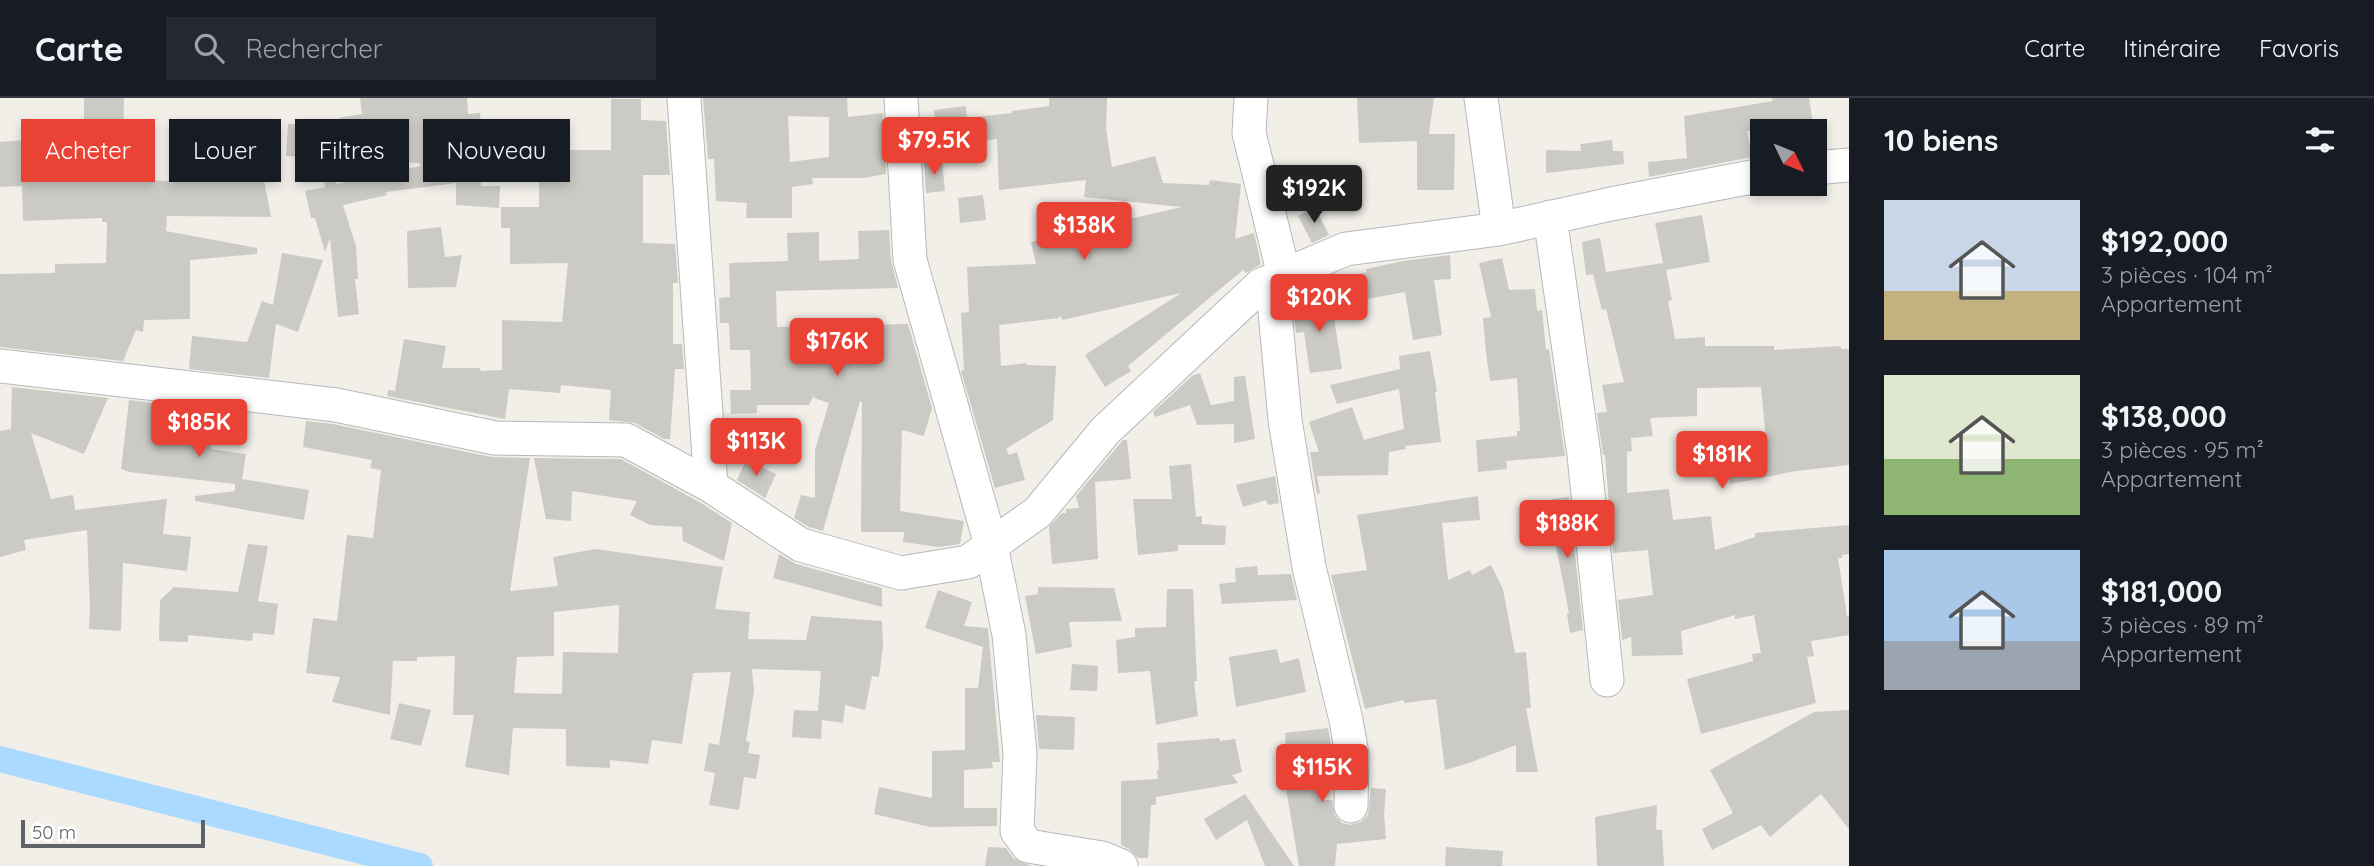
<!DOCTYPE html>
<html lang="fr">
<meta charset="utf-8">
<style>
:root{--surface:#171b24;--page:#242831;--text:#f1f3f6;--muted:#9ea1a6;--line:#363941;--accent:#ea4335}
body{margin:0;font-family:Quicksand,sans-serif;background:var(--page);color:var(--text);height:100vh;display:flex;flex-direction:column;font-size:26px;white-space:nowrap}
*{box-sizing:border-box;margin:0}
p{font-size:23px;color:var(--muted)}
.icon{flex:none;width:38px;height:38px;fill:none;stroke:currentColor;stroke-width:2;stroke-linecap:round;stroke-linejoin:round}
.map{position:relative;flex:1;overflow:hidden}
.details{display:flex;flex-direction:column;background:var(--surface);width:525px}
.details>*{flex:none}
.guide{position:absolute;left:21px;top:21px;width:665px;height:63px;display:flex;gap:14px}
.needle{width:46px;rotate:133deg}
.tools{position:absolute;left:1750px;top:21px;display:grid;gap:14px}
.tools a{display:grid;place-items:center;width:77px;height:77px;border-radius:0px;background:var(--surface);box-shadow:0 4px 10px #0003;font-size:35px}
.scale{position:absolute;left:21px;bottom:18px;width:184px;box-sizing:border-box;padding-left:7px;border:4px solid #5f6368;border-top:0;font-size:19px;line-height:24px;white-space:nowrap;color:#5f6368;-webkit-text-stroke:5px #fff;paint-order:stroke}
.price{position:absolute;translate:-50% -60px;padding:0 16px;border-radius:7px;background:var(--accent);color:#fff;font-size:23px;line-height:46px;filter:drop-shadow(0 2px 4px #0008)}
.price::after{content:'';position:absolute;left:50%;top:42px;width:21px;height:16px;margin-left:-10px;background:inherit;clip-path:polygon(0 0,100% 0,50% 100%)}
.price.selected{background:#222;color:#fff}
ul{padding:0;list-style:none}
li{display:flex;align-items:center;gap:21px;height:175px;padding:0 35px}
li span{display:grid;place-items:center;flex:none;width:196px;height:140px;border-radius:0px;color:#555}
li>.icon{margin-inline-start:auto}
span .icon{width:84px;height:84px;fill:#fffc;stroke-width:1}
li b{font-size:30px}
h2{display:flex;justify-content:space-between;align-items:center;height:84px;padding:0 35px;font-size:30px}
.tag{padding:0 24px;border-radius:0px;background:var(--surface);box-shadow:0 4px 10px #0003;font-size:24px;line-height:63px}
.tag.selected{background:var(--accent);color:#fff}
header{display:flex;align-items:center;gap:42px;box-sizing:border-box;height:98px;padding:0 35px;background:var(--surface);border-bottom:2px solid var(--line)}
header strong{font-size:33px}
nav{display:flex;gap:38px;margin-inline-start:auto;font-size:24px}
.search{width:490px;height:63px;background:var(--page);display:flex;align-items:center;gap:18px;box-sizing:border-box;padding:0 24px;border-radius:0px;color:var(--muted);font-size:26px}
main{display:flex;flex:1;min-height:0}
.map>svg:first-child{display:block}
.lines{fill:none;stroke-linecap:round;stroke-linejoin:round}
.canal{stroke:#aadaff;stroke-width:26}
.building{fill:#cccac5;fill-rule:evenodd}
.minor-casing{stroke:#b5b8bc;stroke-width:35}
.minor{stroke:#fff;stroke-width:33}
</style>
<header>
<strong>Carte</strong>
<div class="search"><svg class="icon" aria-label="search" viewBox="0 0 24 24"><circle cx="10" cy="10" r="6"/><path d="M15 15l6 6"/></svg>Rechercher</div>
<nav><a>Carte</a><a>Itinéraire</a><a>Favoris</a></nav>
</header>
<main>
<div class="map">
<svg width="1849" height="768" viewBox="0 0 1849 768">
<rect width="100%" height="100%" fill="#f1efe8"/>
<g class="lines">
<path class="canal" d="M0,661l420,107"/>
</g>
<path class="building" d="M84,0h40l-1,52h9l-1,30 41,1 1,-24 21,2 70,-1v22l7,37 -104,-1 -1,15 91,17v6l-67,6v59l-46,1 -1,12 -7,-2 -13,31 -123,-14v-73l55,-1v-9l51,-1 1,-41h-5v-4l-79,3 -1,-35 -22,1v-45l84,-7z
M360,0h107l1,16 12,-1 2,23 -4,1 3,49h19l-1,22 -43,-3v-22l-70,9 1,3 -44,10 13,41 2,33h-3l4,35 -21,3 -8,-79 -5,14 -10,-34h-4l-6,-27 20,-4 -2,-15 9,-2 4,14 85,-18 -1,-3 -134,-7 2,-32 53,3 -2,-9 23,-4z
M703,0h144l1,19 35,-4 3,61 -23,4h-51l1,6 -21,3v31h-46l1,-15 -31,-2 -2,-42h-6zM788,18l41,1v40l-39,5z
M1049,0h58l-1,31 6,38 43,-11 8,27 46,2 1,-5 31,4 -6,55 19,-6 7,31 -15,9 -3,-3 -115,96 3,5 -26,16 -20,-32 96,-62 -118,27 -4,-5v3l-60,7 2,41 25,-3 1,2 29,1 -3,54 -47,29 3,6 8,-3 8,28 -30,8 -34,-117 3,-1 -3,-57 8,-1 -2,-45 69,-3 -5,-22 151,-35 -98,-10 2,-17 -87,10 -2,-51 -59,6 -4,-35 32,-4 1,12 45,-5v-2l37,-5z
M1357,0h77l-5,36h26l-1,56h-37v-49l-58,2z
M1772,0h37l5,33h-67l5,26 -103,20 -1,-15 39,-4 -3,-42 89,-15z
M611,1h30v21l25,1 4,54h-27v68l32,1 3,39h-5v61h9l2,25h-9l-5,70h-6l-29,-16 -26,-3 2,-30 -50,-5 -1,8 -51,-4 -4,30 -118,-23 1,-6 7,1 9,-52 42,7 -4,22h38l1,3 21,-1v-50l60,2 6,-59 -58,1v-36h-9v-21h38v-53h30v-4h42z
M1612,42l1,11h10l1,13 -78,9v-23l35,1 -1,-7z
M942,63l3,30 -19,2 -2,-30z
M983,97l3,25 -26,3 -2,-25z
M1315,109l14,28 -17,8 -14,-27z
M1702,117l8,47 -44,8 6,30 -4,1 7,38 30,-2v9h69v4l67,-4v3h8v116l-53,6 -66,13 -4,-26 41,-7 -6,-64 -64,1v28l-47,2 3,18 -22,2 1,13 -5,1v41l42,-4 4,31 38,-4 4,34 40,-13v-4l94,-8v29l-7,1v3h-4l9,58h2v19l-38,6 3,15 -7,1 9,46 -115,31 -14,-55 66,-18 -1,-7 9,-1 -7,-38 -19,4v-4l-54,16 2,24 -51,1 -1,-19 -9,3 -4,-40 35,-5 -5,-45 -35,3 -8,-98h-2l-6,-42 10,-1 -5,-27 22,-3 -18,-73 -4,1 -9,-36 -7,1 -4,-33 18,-4 6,34 57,-9 -8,-40z
M441,129l4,30 17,-2 -6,32 -48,1 -1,-57z
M889,132l2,31 7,27 -122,3 1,36 131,-3 24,84 -8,28 -22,-6 -2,81 64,10 -4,23 -21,3 -36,-5 1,-10h-43l1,-130 -2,-1 -37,130 -14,-4 -15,-9 7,-23 14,3v-48l14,-47 -15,-5v-3l-5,10h-52v8l-26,1 -1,-24h21l-1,-40h-20l-1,-27h-9l-1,-25 11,-1 -1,-34 59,-2 -1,-28 32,-1v29l40,-2 -1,-28z
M282,155l41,7 -25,72 -22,-8 -7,54 -80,-9 3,-33 55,6 15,-41 11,4z
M1450,157l1,24 -17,1 8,55 -29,5 -8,-48 -59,11 -6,-24 26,-7v-3l37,-8z
M1502,160l7,32 26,-1 2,22 5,-1 4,40 3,-1 16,107 -59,5 1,8 -29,3 -2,-32 41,-4v-5h3l-3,-53 -27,3 -4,-28 -3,-35 8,-1 -12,-54z
M1331,200l11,71 -32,4 -6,-41 -8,1 -3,-31z
M1430,253l7,41h-2l6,50 -36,4 1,3 -17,3 -1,23 -71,1 3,17 -3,1 -7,-42h9l-10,-30 43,-15 12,33 40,-11 -5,-40 -62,15 -7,-19 70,-16 -1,-13z
M1200,275l11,32 23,-4v-24l11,-1 10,63 -21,4v-19l-37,1 -7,-20 -35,12 -2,-5 39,-36z
M12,289l96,11 -24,56 -53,-21 20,66 22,-4 2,15 92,-11 -4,35 28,3 -4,34 -64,-8 -2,68 -32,-2 1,-22 -3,-77 -63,10 2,10 -26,7v-126l11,-2z
M129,302l58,7 -1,5 29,3 -4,34 35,5 -4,25 67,11 -5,30 -109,-19v-5l40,-5v-7l-106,-12 -8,-3z
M306,323l27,3 158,33 39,1 -20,133 48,-5 -5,-29 42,-8 128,18 -8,42 35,3 -2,27 58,1 5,-24 71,5 1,25 -4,31 -7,-1 -7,34 -20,-5 -2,18 -21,-3 -1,19 -29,-2 2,-27 24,1 3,-40 -69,-2 2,22 -8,50 4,1 -2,11 12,2 -4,24 -12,-2 -5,33 -30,-5 6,-32 -11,-2 5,-28 10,2 12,-73 -38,1 -11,71 -30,-4 -4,24 -38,-4v8l-44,-2v-37l-53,-1 -4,47 -44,-8 9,-52h-21l2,-59 -38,1v4h-24l-3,54 -58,-13 8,-25 -34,-4 7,-55 24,3 10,-86 26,3 8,-68 -11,-2 2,-8 -69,-13zM619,507l-1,48 -55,-1 -1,42 -48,-1 3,-36 37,-1v-44z
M1123,342h4l4,39 -36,3 3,77 -46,5 -3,-37 13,-14h4v-4l13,-1 -3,-12z
M534,360l87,1 80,44 31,20 -8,38 -41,-20 -1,-14 -32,-2 -20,-10 7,-14 -65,-10 -1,30 -25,-2z
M746,362l30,14 -11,24 -28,-18z
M1191,366l5,53 6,-1v8l24,2 -1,19h-47v6l-40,4 -5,-56h39l-3,-33z
M1275,378l4,27 -11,2 -2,-5 -23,7 -7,-22z
M1478,398l2,24 -38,3 6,57 22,-10 2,5 19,-10 12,24 12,64 11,-1 5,56h-5l12,64h-22v-27l-47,18 -24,7 -9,-71 -32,4v-3l-39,9 -34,-134 36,-5 -10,-55z
M1569,399l14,133 -13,3 -3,-19 2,-1 -15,-77 -2,-37z
M248,446l20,2 -10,55 20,3 -4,31 -21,-2 -1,8 -64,-6v7l-29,-1 1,-41 14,-13 64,5z
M779,456l17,10 86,24v19l-109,-29z
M1257,468l1,9 33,-1 6,26 -75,4 -3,-20 17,-2 -1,-14z
M1038,489l76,1 8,33 -53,1 3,25 -36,7 -11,-58 13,-2z
M1167,491h26l4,92h-3l4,35 -42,9 -6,-54 -32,2 -2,-33 19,-3v-9l31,-1z
M938,492l34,12 -8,24 24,2 12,134h-8l1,6 -29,2v38h33v18l-67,1 -56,-13 5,-27 53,11v-47l33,-1v-62h13l5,-41 -58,-19z
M1277,551l3,14 19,-5 7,34 -70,15 -7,-50z
M1072,566l26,2 -1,25 -27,-1z
M399,605l32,7 -10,36 -31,-7z
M1849,612v119l-28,-35 -51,43 -9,-12 -49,25 -10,-21 31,-16 -23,-43 104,-58z
M1036,617l39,2 -1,33 -35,-1z
M1328,630l5,27 -18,3 7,42h10l3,16 7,7 9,2 10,-3 7,-7 3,-27 15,1 -2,26 2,24 -49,5 -2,22h-36l-14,-84 3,-1 -3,-48z
M1219,640l1,3 15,-2 7,33 -10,3 6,8 -82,14v8h-5l-3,53h-10l-9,-9 -8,-4v-64l37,-2 -1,-9h2l-2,-27z
M1245,696l49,72h-29l-18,-46 -31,20 -12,-21z
M1657,707l-1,25h6l2,36h-67l-2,-49z
M988,749l18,1 7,10 18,8h-46z
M1446,749l57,4 -1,15h-57z"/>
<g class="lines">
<defs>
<path id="minor" d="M684,0l27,388
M901,0l9,162 81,285 18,90 11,119 -3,77 11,15 74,12 19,8
M1251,0l-2,35 35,142
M1481,0l18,131
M1815,70l34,-3
M1550,119l34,238 23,225
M1272,182l13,140 24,147 37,153 6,34 -1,52
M0,268l336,39 159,33 131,2 85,46 90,59 100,28 67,-11 70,-50 67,-81 156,-146 85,-36 153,-20 112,-25 151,-29"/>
</defs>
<use href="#minor" class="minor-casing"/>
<use href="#minor" class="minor"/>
</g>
</svg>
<div class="tools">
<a><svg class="needle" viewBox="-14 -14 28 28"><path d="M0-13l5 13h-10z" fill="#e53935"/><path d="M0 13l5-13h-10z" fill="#9ea1a6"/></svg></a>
</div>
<div class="scale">50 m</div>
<b class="price" style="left:934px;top:79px">$79.5K</b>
<b class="price selected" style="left:1314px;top:127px">$192K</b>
<b class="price" style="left:1084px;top:164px">$138K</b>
<b class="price" style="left:1319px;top:236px">$120K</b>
<b class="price" style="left:837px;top:280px">$176K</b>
<b class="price" style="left:199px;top:361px">$185K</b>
<b class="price" style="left:756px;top:380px">$113K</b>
<b class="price" style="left:1722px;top:393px">$181K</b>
<b class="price" style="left:1567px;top:462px">$188K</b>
<b class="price" style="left:1322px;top:706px">$115K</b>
<div class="guide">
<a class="tag selected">Acheter</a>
<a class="tag">Louer</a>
<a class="tag">Filtres</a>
<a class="tag">Nouveau</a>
</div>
</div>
<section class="details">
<h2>10 biens<svg class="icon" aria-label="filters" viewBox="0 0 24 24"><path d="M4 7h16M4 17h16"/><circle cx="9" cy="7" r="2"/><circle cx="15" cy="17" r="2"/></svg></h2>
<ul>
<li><span style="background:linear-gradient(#c9d6e8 65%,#c2b280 0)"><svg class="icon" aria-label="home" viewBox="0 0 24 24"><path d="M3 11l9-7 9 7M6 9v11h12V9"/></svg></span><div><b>$192,000</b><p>3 pièces · 104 m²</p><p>Appartement</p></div></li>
<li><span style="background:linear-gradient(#dfe7d0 60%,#8fb573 0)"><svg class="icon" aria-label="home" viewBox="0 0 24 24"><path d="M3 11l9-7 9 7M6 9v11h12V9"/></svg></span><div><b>$138,000</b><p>3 pièces · 95 m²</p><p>Appartement</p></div></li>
<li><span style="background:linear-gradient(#a9c7e8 65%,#9aa5b1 0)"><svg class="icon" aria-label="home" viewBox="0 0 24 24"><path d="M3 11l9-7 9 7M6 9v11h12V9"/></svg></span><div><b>$181,000</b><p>3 pièces · 89 m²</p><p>Appartement</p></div></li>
</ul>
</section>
</main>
